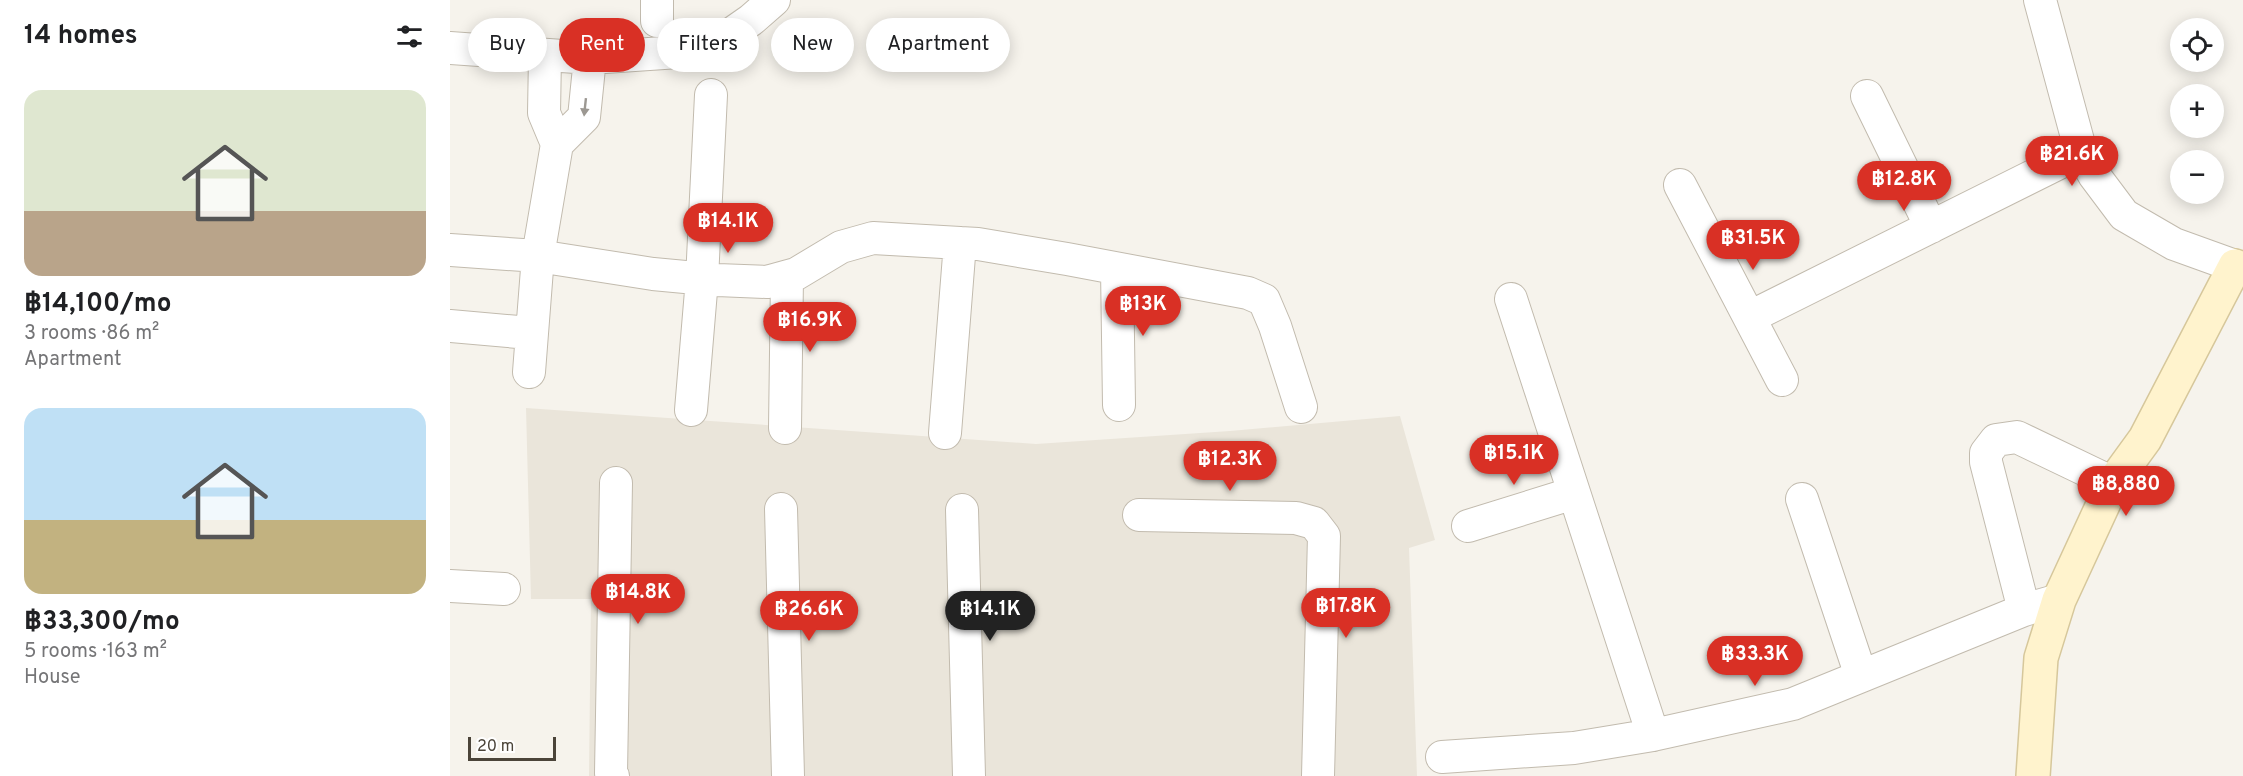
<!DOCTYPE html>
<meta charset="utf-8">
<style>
:root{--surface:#fff;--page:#f2f2f2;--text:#202124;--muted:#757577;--accent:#d93025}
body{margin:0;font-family:Overpass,sans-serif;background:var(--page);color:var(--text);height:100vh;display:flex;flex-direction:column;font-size:22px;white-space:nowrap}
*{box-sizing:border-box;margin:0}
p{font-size:20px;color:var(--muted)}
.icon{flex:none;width:33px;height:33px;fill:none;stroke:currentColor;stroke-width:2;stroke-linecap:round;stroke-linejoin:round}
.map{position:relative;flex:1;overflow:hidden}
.drawer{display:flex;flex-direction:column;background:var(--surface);width:450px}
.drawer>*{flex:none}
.hud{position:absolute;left:18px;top:18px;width:570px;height:54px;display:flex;gap:12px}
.buttons{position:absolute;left:1720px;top:18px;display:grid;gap:12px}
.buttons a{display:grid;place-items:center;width:54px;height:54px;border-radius:50%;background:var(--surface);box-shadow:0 3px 15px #0003;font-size:30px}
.scale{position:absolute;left:18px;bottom:15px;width:88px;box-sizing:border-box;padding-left:6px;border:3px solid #4b4439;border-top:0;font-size:16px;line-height:21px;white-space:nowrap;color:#4b4439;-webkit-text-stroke:4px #fff;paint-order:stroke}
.price{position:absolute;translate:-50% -51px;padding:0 14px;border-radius:21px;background:var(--accent);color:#fff;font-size:20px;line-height:39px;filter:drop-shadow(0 2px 3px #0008)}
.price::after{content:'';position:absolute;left:50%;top:36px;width:18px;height:14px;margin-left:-9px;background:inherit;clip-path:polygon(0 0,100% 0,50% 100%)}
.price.current{background:#222;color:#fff}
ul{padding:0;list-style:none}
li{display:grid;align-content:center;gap:12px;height:318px;padding:0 24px}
li span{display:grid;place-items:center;height:186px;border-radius:18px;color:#555}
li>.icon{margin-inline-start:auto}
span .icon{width:108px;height:108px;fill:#fffc;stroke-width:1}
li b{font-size:26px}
h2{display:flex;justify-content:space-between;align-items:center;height:72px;padding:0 24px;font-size:26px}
.pill{padding:0 21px;border-radius:27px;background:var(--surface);box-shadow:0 3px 15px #0003;font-size:21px;line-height:54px}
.pill.current{background:var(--accent);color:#fff}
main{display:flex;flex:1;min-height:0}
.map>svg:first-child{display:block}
.residential{fill:#eae5da}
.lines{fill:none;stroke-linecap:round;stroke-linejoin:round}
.street-casing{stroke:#c2bbae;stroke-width:34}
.secondary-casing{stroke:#d6c79b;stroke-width:36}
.street{stroke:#fff;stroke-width:32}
.secondary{stroke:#fff3cd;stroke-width:33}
.oneway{fill:#9c9892}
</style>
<main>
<section class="drawer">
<h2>14 homes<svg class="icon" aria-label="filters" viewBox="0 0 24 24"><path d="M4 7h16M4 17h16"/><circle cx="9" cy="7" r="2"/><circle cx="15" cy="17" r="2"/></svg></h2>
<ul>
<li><span style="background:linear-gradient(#dfe7d0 65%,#b9a48a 0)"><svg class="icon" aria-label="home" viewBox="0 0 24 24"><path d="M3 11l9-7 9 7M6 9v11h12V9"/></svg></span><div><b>฿14,100/mo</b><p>3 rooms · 86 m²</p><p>Apartment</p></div></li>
<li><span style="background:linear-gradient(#bfe0f5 60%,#c2b280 0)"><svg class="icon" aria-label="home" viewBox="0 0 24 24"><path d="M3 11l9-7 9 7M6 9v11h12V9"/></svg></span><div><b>฿33,300/mo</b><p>5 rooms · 163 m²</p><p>House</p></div></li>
</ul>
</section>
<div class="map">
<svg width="1793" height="776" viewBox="0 0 1793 776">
<rect width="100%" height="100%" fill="#f6f3ec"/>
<path class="residential" d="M76,408l510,36 194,-13 170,-15 35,124 -26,8 8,228h-828l2,-177h-60z"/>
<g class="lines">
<defs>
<path id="street" d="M1590,0l41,152 13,23 30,40 50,29 61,22
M207,21v-21
M0,48l140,10 118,-8 43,-30 23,-20
M1417,96l64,131
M107,144l27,-27 6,-59
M1230,185l102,195
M0,250l88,6 115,18 64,6 50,2 29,-8 45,-27 32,-9 87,5 18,1 89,15 181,34 16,7 11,26 26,81
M667,269l2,136
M1061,299l142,436
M1300,317l331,-165
M0,326l80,7
M79,372l9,-116 19,-112 -13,-31 1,-57
M241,410l11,-131 9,-184
M335,428l2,-151
M495,433l15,-190
M1352,499l59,177
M331,509l7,267
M512,510l7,266
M689,515l157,3 18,5 10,13 -6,240
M1018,526l106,-33
M0,586l54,3
M1574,610l-38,-148v-9l10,-13 21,-3 96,46
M992,757l132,-9 79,-13 140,-31 231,-94 35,-10
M163,776l-2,-3 5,-290"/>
<path id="secondary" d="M1583,776l8,-118 18,-58 54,-117 32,-44 90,-173 8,3"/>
</defs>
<use href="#street" class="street-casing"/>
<use href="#secondary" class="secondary-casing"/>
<use href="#street" class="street"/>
<use href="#secondary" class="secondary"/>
</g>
<defs><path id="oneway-solid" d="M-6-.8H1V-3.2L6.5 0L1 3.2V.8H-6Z" transform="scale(1.5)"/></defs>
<use class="oneway" href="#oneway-solid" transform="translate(135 107) rotate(96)"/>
</svg>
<div class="buttons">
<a><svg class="icon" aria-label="locate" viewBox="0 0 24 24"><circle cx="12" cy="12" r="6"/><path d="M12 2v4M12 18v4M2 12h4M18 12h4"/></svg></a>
<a>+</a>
<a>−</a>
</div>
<div class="scale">20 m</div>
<b class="price" style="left:1622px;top:187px">฿21.6K</b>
<b class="price" style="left:1454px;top:212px">฿12.8K</b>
<b class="price" style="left:278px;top:254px">฿14.1K</b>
<b class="price" style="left:1303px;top:271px">฿31.5K</b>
<b class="price" style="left:693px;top:337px">฿13K</b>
<b class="price" style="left:360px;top:353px">฿16.9K</b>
<b class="price" style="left:1064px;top:486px">฿15.1K</b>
<b class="price" style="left:780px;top:492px">฿12.3K</b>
<b class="price" style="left:1676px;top:517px">฿8,880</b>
<b class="price" style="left:188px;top:625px">฿14.8K</b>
<b class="price" style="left:896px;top:639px">฿17.8K</b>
<b class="price" style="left:359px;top:642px">฿26.6K</b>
<b class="price current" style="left:540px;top:642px">฿14.1K</b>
<b class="price" style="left:1305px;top:687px">฿33.3K</b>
<div class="hud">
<a class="pill">Buy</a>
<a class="pill current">Rent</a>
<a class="pill">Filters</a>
<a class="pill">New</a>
<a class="pill">Apartment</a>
</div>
</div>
</main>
